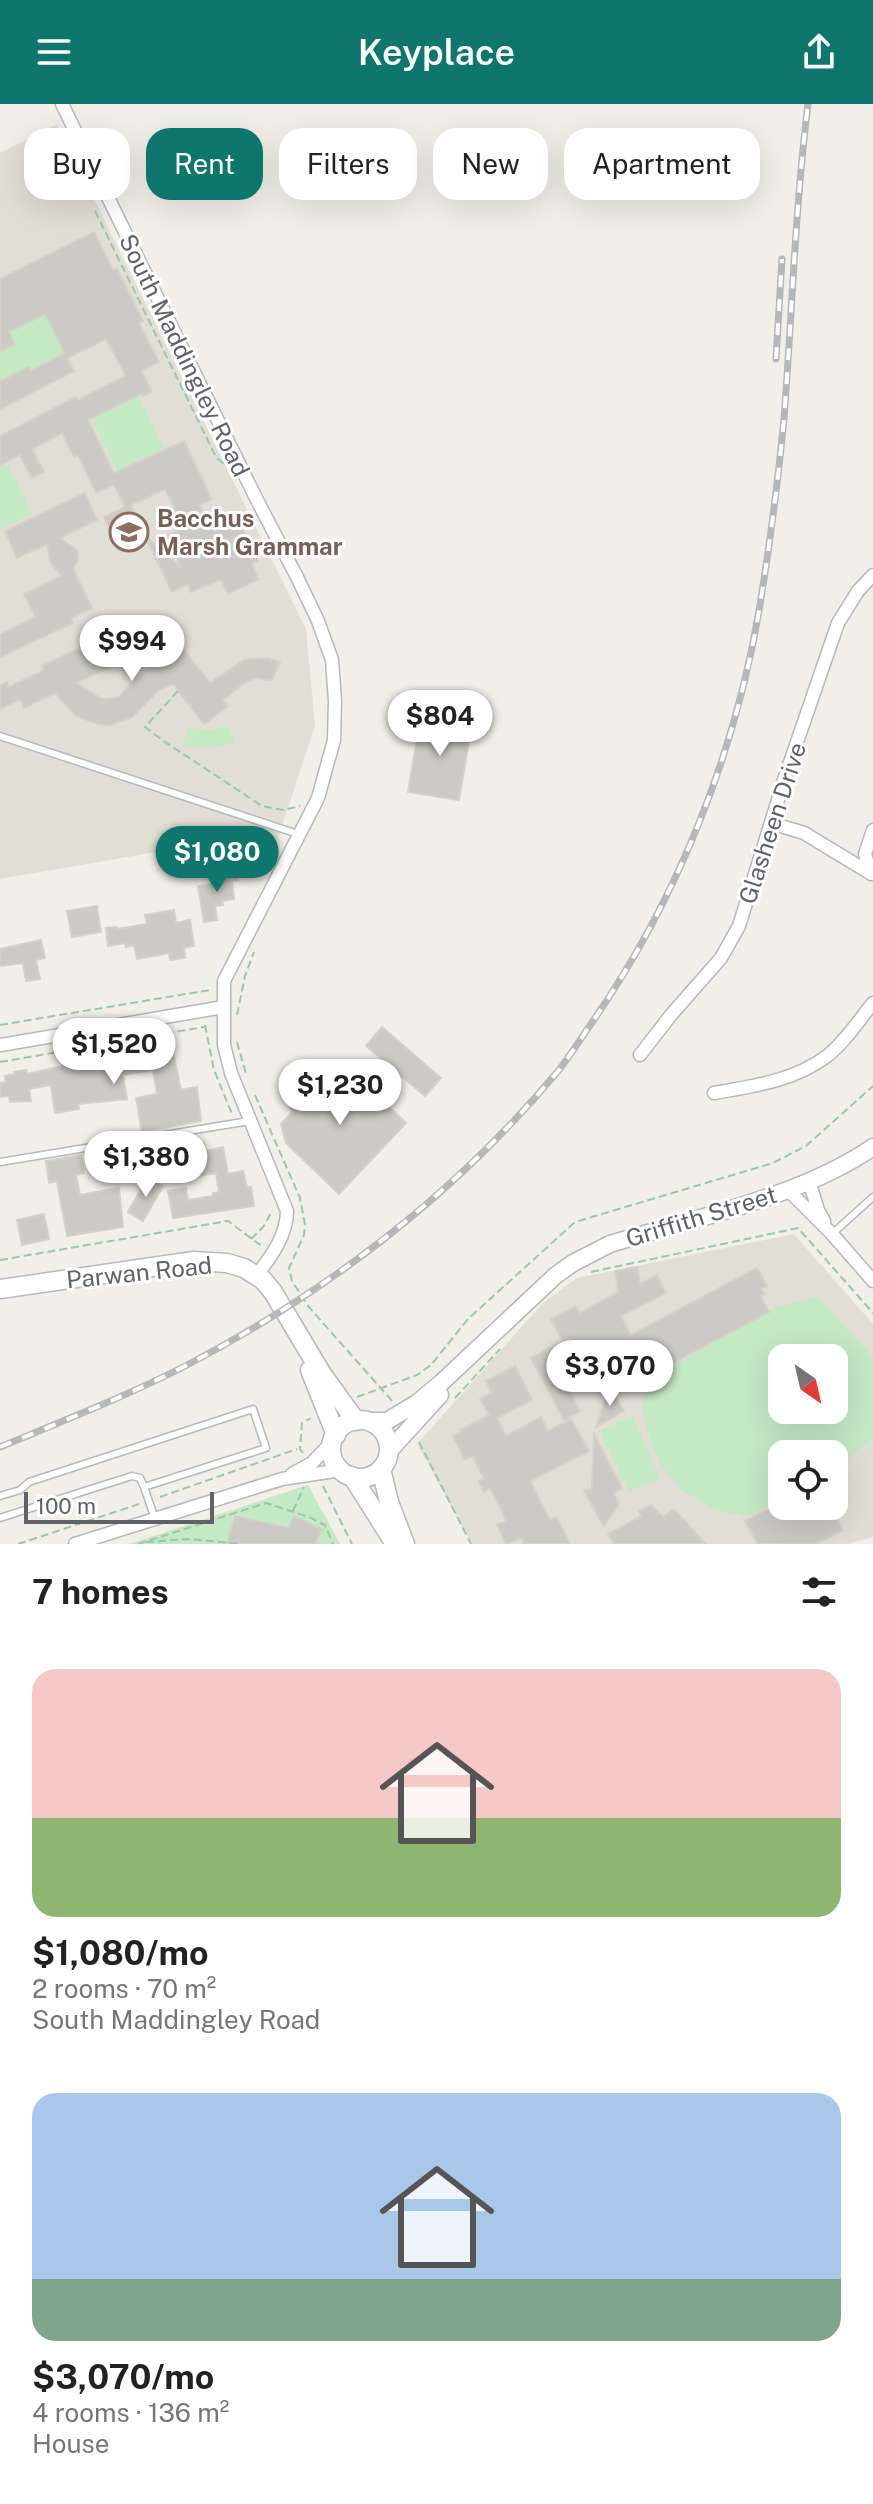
<!DOCTYPE html>
<meta charset="utf-8">
<style>
:root{--surface:#fff;--page:#f6f6f6;--text:#222;--muted:#767676;--accent:#0f766e}
body{margin:0;font-family:"Public Sans",sans-serif;background:var(--page);color:var(--text);height:100vh;display:flex;flex-direction:column;font-size:30px;white-space:nowrap}
*{box-sizing:border-box;margin:0}
p{font-size:26px;color:var(--muted)}
.icon{flex:none;width:44px;height:44px;fill:none;stroke:currentColor;stroke-width:2;stroke-linecap:round;stroke-linejoin:round}
.map{position:relative;height:1440px;overflow:hidden}
.drawer{display:flex;flex-direction:column;background:var(--surface);flex:1}
.drawer>*{flex:none}
.top-card{position:absolute;left:24px;top:24px;width:826px;height:72px;display:flex;gap:16px}
.needle{width:52px;rotate:146deg}
.buttons{position:absolute;left:768px;top:1240px;display:grid;gap:16px}
.buttons a{display:grid;place-items:center;width:80px;height:80px;border-radius:16px;background:var(--surface);box-shadow:0 8px 32px #0002;font-size:40px}
.scale{position:absolute;left:24px;bottom:20px;width:190px;box-sizing:border-box;padding-left:8px;border:4px solid #5f6368;border-top:0;font-size:22px;line-height:28px;white-space:nowrap;color:#5f6368;-webkit-text-stroke:6px #fff;paint-order:stroke}
.price{position:absolute;translate:-50% -68px;padding:0 18px;border-radius:28px;background:#fff;color:#222;font-size:26px;line-height:52px;filter:drop-shadow(0 2px 4px #0008)}
.price::after{content:'';position:absolute;left:50%;top:48px;width:24px;height:18px;margin-left:-12px;background:inherit;clip-path:polygon(0 0,100% 0,50% 100%)}
.price.on{background:var(--accent);color:#fff}
ul{padding:0;list-style:none}
li{display:grid;align-content:center;gap:16px;height:424px;padding:0 32px}
li span{display:grid;place-items:center;height:248px;border-radius:24px;color:#555}
li>.icon{margin-inline-start:auto}
span .icon{width:144px;height:144px;fill:#fffc;stroke-width:1}
li b{font-size:34px}
h2{display:flex;justify-content:space-between;align-items:center;height:96px;padding:0 32px;font-size:34px}
.chip{padding:0 28px;border-radius:24px;background:var(--surface);box-shadow:0 8px 32px #0002;font-size:28px;line-height:72px}
.chip.on{background:var(--accent);color:#fff}
header{display:flex;justify-content:space-between;align-items:center;height:104px;padding:0 32px;background:var(--accent);color:#fff;font-size:36px;font-weight:600}
.map>svg:first-child{display:block}
.education{fill:#e1ded6;fill-rule:evenodd}
.green{fill:#c5e8c5;fill-rule:evenodd}
.building{fill:#cccac5;stroke:#d6d1c6;stroke-width:2}
.lines{fill:none;stroke-linecap:round;stroke-linejoin:round}
.service-casing{stroke:#b5b8bc;stroke-width:9}
.minor-casing{stroke:#b5b8bc;stroke-width:15}
.tertiary-casing{stroke:#b5b8bc;stroke-width:19}
.secondary-casing{stroke:#b6babf;stroke-width:21}
.path{stroke:#9cc7a9;stroke-width:2;stroke-dasharray:8 4;stroke-linecap:butt}
.service{stroke:#fff;stroke-width:6}
.minor{stroke:#fff;stroke-width:12}
.tertiary{stroke:#fff;stroke-width:16}
.secondary{stroke:#fff;stroke-width:18}
.rail-casing{stroke:#b6b7b8;stroke-width:7}
.rail{stroke:#fff;stroke-width:4;stroke-dasharray:12;stroke-linecap:butt}
.labels{text-anchor:middle;dominant-baseline:central;stroke-width:6;stroke-linejoin:round;paint-order:stroke}
.street-label{font-size:24px;fill:#5f6368;stroke:#fff}
.education-label{font-size:24px;font-weight:bold;fill:#785e54;stroke:#fff;text-anchor:start}
</style>
<header><svg class="icon" aria-label="menu" viewBox="0 0 24 24"><path d="M4 6h16M4 12h16M4 18h16"/></svg>Keyplace<svg class="icon" aria-label="share" viewBox="0 0 24 24"><path d="M12 15V3M7 8l5-5 5 5M5 13v7h14v-7"/></svg></header>
<div class="map">
<svg width="873" height="1440" viewBox="0 0 873 1440">
<rect width="100%" height="100%" fill="#f1efe8"/>
<path class="education" d="M57,20l249,505 9,97 -41,124 -83,-4 -191,33v-726z
M794,1130l79,90v213l-26,7h-375l-55,-100 126,-141 34,-25zM782,1254h52v52h-52zM782,1350h52v52h-52z"/>
<path class="green" d="M43,205l22,44 -34,18 -3,-4 -28,14c0,-45 2,-45 42,-65z
M138,291l26,54 -47,22 -25,-53z
M7,360l25,50 -32,16v-63z
M227,622l8,16 -20,5h-32l5,-19 22,2z
M817,1192l56,61v81l-39,34v-18h-52v45l-33,17 -32,-5 -36,-21 -21,-26 -10,-24 -9,-34 12,-29 121,-69zM782,1254h52v52h-52z
M633,1312l27,63 -31,12 -30,-60z
M308,1381l32,59h-211z"/>
<path class="building" d="M94,128l19,38 4,-1 26,52 -4,2 20,39 -18,9 11,21 -10,4 -1,-2 -53,26 26,53 70,-32 28,58 -13,6 11,21 8,-4 2,2 17,-8 21,45 -7,3 8,15 -31,15 -7,-15 -30,13 -3,-8 -16,8 -26,-55 35,31 -14,-33 17,-7 -19,-39 -34,16 15,33 -27,12 -15,-33 21,-10 -11,-23 -18,9 -18,-38 -4,2 -12,-24 -30,16 12,23 -12,6 -12,-23 -20,10v-29l76,-39 2,3 48,-24 -20,-37 -39,19 7,13 -74,38v-28l28,-14 3,4 34,-18 -20,-39 -36,18 6,12 -15,8v-73z
M85,389l12,27 -37,18 17,12 1,10 -5,9 19,39 -21,10 2,5 -73,34v-23l36,-17 -12,-23 38,-18 -12,-14 -3,-18 -30,14 -12,-27z
M120,531l10,22 -54,26 26,16 17,-2 20,-23 41,-29 30,38 34,-23 24,-2 12,4 -8,18 -18,-2 -10,5 -21,17 5,6 -24,18 -31,-40 -15,7 -27,27 -21,7 -12,-1 -22,-8 -21,-23 -31,15 -4,-9 -20,10v-24l7,-3 2,5 35,-17 -2,-4 44,-21 2,5z
M421,612l51,8 -13,76 -51,-8z
M236,765l2,11 -6,1 2,18 -12,2 1,4 -8,1 2,14 -13,2 -6,-36 20,-3 -1,-11z
M97,802l4,26 -29,5 -5,-26z
M174,806l2,13 14,-3 4,26 -10,2 1,10 -15,2 -1,-7 -32,6 -3,-14 -8,2 -1,-4 -17,3 -2,-18 10,-1 1,2 30,-5 -2,-9z
M41,836l4,18 -9,2 4,19 -14,2 -3,-18 -23,3v-17z
M382,923l59,51 -16,18 -59,-50z
M172,942l9,44 16,-3 4,34 -59,11 -6,-34 21,-4 -4,-24 -30,5 4,24 -49,5 1,5 -24,4 -4,-28 -22,4 2,12 -21,1 -1,-6 -9,1v-14l6,-1 -1,-6 10,-2 -1,-2 12,-2 1,4 58,-13 -1,-4z
M343,959l63,60 -67,71 -53,-51 -5,-19 12,-13 -3,-3 9,-10 4,5 16,-17 -3,-3 10,-11 4,4z
M204,1039l2,8 17,-4 5,27 15,-3 4,16h4l3,19 -81,12 -5,-27 18,-3 2,12 25,-4v-3l6,-1 -3,-19 -18,3 -6,-31z
M81,1051l3,18 -8,2 4,20 39,-7 4,39 -56,9 -10,-55 -8,2 -3,-22z
M148,1073l15,9 -20,35 -15,-9z
M44,1110l5,25 -27,6 -5,-25z
M637,1163l3,17 17,-9 9,18 -45,23 10,19 126,-67 10,18 -6,3 3,5 -4,2 9,16 -118,63 -9,-16 -39,16h-5l-4,-7 -28,15 14,28 -16,9 -33,-62 32,-16 -12,-23 25,-13 4,7 38,-21 -3,-21z
M515,1262l17,34 -35,18 9,18 35,-19 7,14 23,-12 18,32 -59,30 20,39 7,-3 13,27h-46l-3,-6 -15,6 -9,-19 9,-4 -2,-6 -14,-27 -6,4 -5,-11 5,-2 -11,-23 -8,3 -12,-23 8,-4 -1,-2 29,-15 -9,-16 12,-6 -6,-12z
M610,1283l14,24 -28,16z
M594,1330l28,54 -8,5 5,11 -15,22 -20,-35 8,-2z
M782,1398v4h47l14,24 -27,14h-58l-13,-23z
M651,1401l12,12 11,-8 32,35h-92l-6,-10 33,-18 -2,-5z
M235,1412l54,12 5,-12 28,13 -7,15h-88z"/>
<g class="lines">
<defs>
<path id="service" d="M0,632l298,98
M0,1058l249,-41
M832,1130l41,-37
M144,1383l11,32
M0,1392l20,-6 9,-8 224,-73 13,39 -122,39 -4,-9 -8,-2 -132,42"/>
<path id="minor" d="M62,0l194,394 41,79 21,44 14,39 3,41 -1,39 -16,58 -94,183v64l7,28 56,138c0,24 -16,46 -31,65
M771,719l33,10 66,40
M871,770l-6,-20 8,-24
M0,941l224,-38
M640,951l31,-40 50,-57 18,-32 46,-149 53,-154 20,-32 15,-16
M714,989c40,-7 80,-12 113,-37 18,-14 32,-36 46,-53
M809,1077l9,29 6,11
M787,1085l45,45 41,47
M292,1370l20,-11 20,-21
M75,1440l207,-65 59,-9"/>
<path id="tertiary" d="M365,1317h22l30,-18 24,-20 114,-107 18,-13 37,-19c85,-26 190,-47 263,-97
M389,1347l51,-56"/>
<path id="secondary" d="M0,1185l194,-28 33,2 17,5 19,12 10,12 49,82 34,47
M310,1266l26,65
M331 1345a29 29 0 1 1 58 0a29 29 0 1 1-58 0Z
M381,1365l8,33 16,42
M352,1372l43,68"/>
</defs>
<use href="#service" class="service-casing"/>
<use href="#minor" class="minor-casing"/>
<use href="#tertiary" class="tertiary-casing"/>
<use href="#secondary" class="secondary-casing"/>
<path class="path" d="M95,107l121,246 8,7
M178,587l-33,36 20,15 97,64 21,4 17,-4
M237,911l8,-39 9,-24
M0,921l210,-35
M205,921l9,45 18,44
M237,938l9,32
M0,958l204,-35
M255,991l45,103 5,27 -1,10 -15,33 3,13 16,25 85,96
M251,1135l13,-13 8,-15
M0,1156l228,-39 35,26
M591,1168l207,-44 75,85
M357,1293l60,-22 14,-10 37,-46 107,-97 198,-59 33,-17 67,-60
M455,1294l45,-49
M419,1338l52,102
M303,1349l-3,-4 2,-26 9,-5
M323,1382l29,58
M160,1393l137,-48
M293,1407l11,-24
M146,1438l44,-3 51,5
M18,1440l121,-40
M138,1440l128,-41 43,14 16,8 8,19"/>
<use href="#service" class="service"/>
<use href="#minor" class="minor"/>
<use href="#tertiary" class="tertiary"/>
<use href="#secondary" class="secondary"/>
<defs>
<path id="rail" d="M776,255l6,-100
M0,1343c63,-26 127,-51 187,-82 142,-74 270,-173 372,-295 12,-16 23,-33 34,-49 85,-123 143,-269 167,-416 10,-62 18,-124 24,-186 8,-105 11,-210 24,-315"/>
</defs>
<use href="#rail" class="rail-casing"/>
<use href="#rail" class="rail"/>
</g>
<defs>
<symbol id="school-ring" viewBox="-11 -11 22 22"><circle r="9.5" fill="#fff" stroke="#8d6e63" stroke-width="1.5"/><path d="M0-5L7-2L0 1L-7-2ZM-4 1L0 2.5L4 1V4Q0 6-4 4Z" fill="#8d6e63"/></symbol>
</defs>
<g fill-rule="evenodd">
<use href="#school-ring" x="107" y="406" width="44" height="44"/>
</g>
<g class="labels">
<g class="street-label">
<text transform="translate(185 251) rotate(64)">South Maddingley Road</text>
<text transform="translate(772 719) rotate(-72)">Glasheen Drive</text>
<text transform="translate(701 1112) rotate(-17)">Griffith Street</text>
<text transform="translate(139 1168) rotate(-6)">Parwan Road</text>
</g>
<g class="education-label">
<text x="157" y="414">Bacchus<tspan x="157" dy="28">Marsh Grammar</tspan></text>
</g>
</g>
</svg>
<div class="buttons">
<a><svg class="needle" viewBox="-14 -14 28 28"><path d="M0-13l5 13h-10z" fill="#e53935"/><path d="M0 13l5-13h-10z" fill="#767676"/></svg></a>
<a><svg class="icon" aria-label="locate" viewBox="0 0 24 24"><circle cx="12" cy="12" r="6"/><path d="M12 2v4M12 18v4M2 12h4M18 12h4"/></svg></a>
</div>
<div class="scale">100 m</div>
<b class="price" style="left:132px;top:579px">$994</b>
<b class="price" style="left:440px;top:654px">$804</b>
<b class="price on" style="left:217px;top:790px">$1,080</b>
<b class="price" style="left:114px;top:982px">$1,520</b>
<b class="price" style="left:340px;top:1023px">$1,230</b>
<b class="price" style="left:146px;top:1095px">$1,380</b>
<b class="price" style="left:610px;top:1304px">$3,070</b>
<div class="top-card">
<a class="chip">Buy</a>
<a class="chip on">Rent</a>
<a class="chip">Filters</a>
<a class="chip">New</a>
<a class="chip">Apartment</a>
</div>
</div>
<section class="drawer">
<h2>7 homes<svg class="icon" aria-label="filters" viewBox="0 0 24 24"><path d="M4 7h16M4 17h16"/><circle cx="9" cy="7" r="2"/><circle cx="15" cy="17" r="2"/></svg></h2>
<ul>
<li><span style="background:linear-gradient(#f6c9c9 60%,#8fb573 0)"><svg class="icon" aria-label="home" viewBox="0 0 24 24"><path d="M3 11l9-7 9 7M6 9v11h12V9"/></svg></span><div><b>$1,080/mo</b><p>2 rooms · 70 m²</p><p>South Maddingley Road</p></div></li>
<li><span style="background:linear-gradient(#a9c7e8 75%,#7fa58c 0)"><svg class="icon" aria-label="home" viewBox="0 0 24 24"><path d="M3 11l9-7 9 7M6 9v11h12V9"/></svg></span><div><b>$3,070/mo</b><p>4 rooms · 136 m²</p><p>House</p></div></li>
</ul>
</section>
